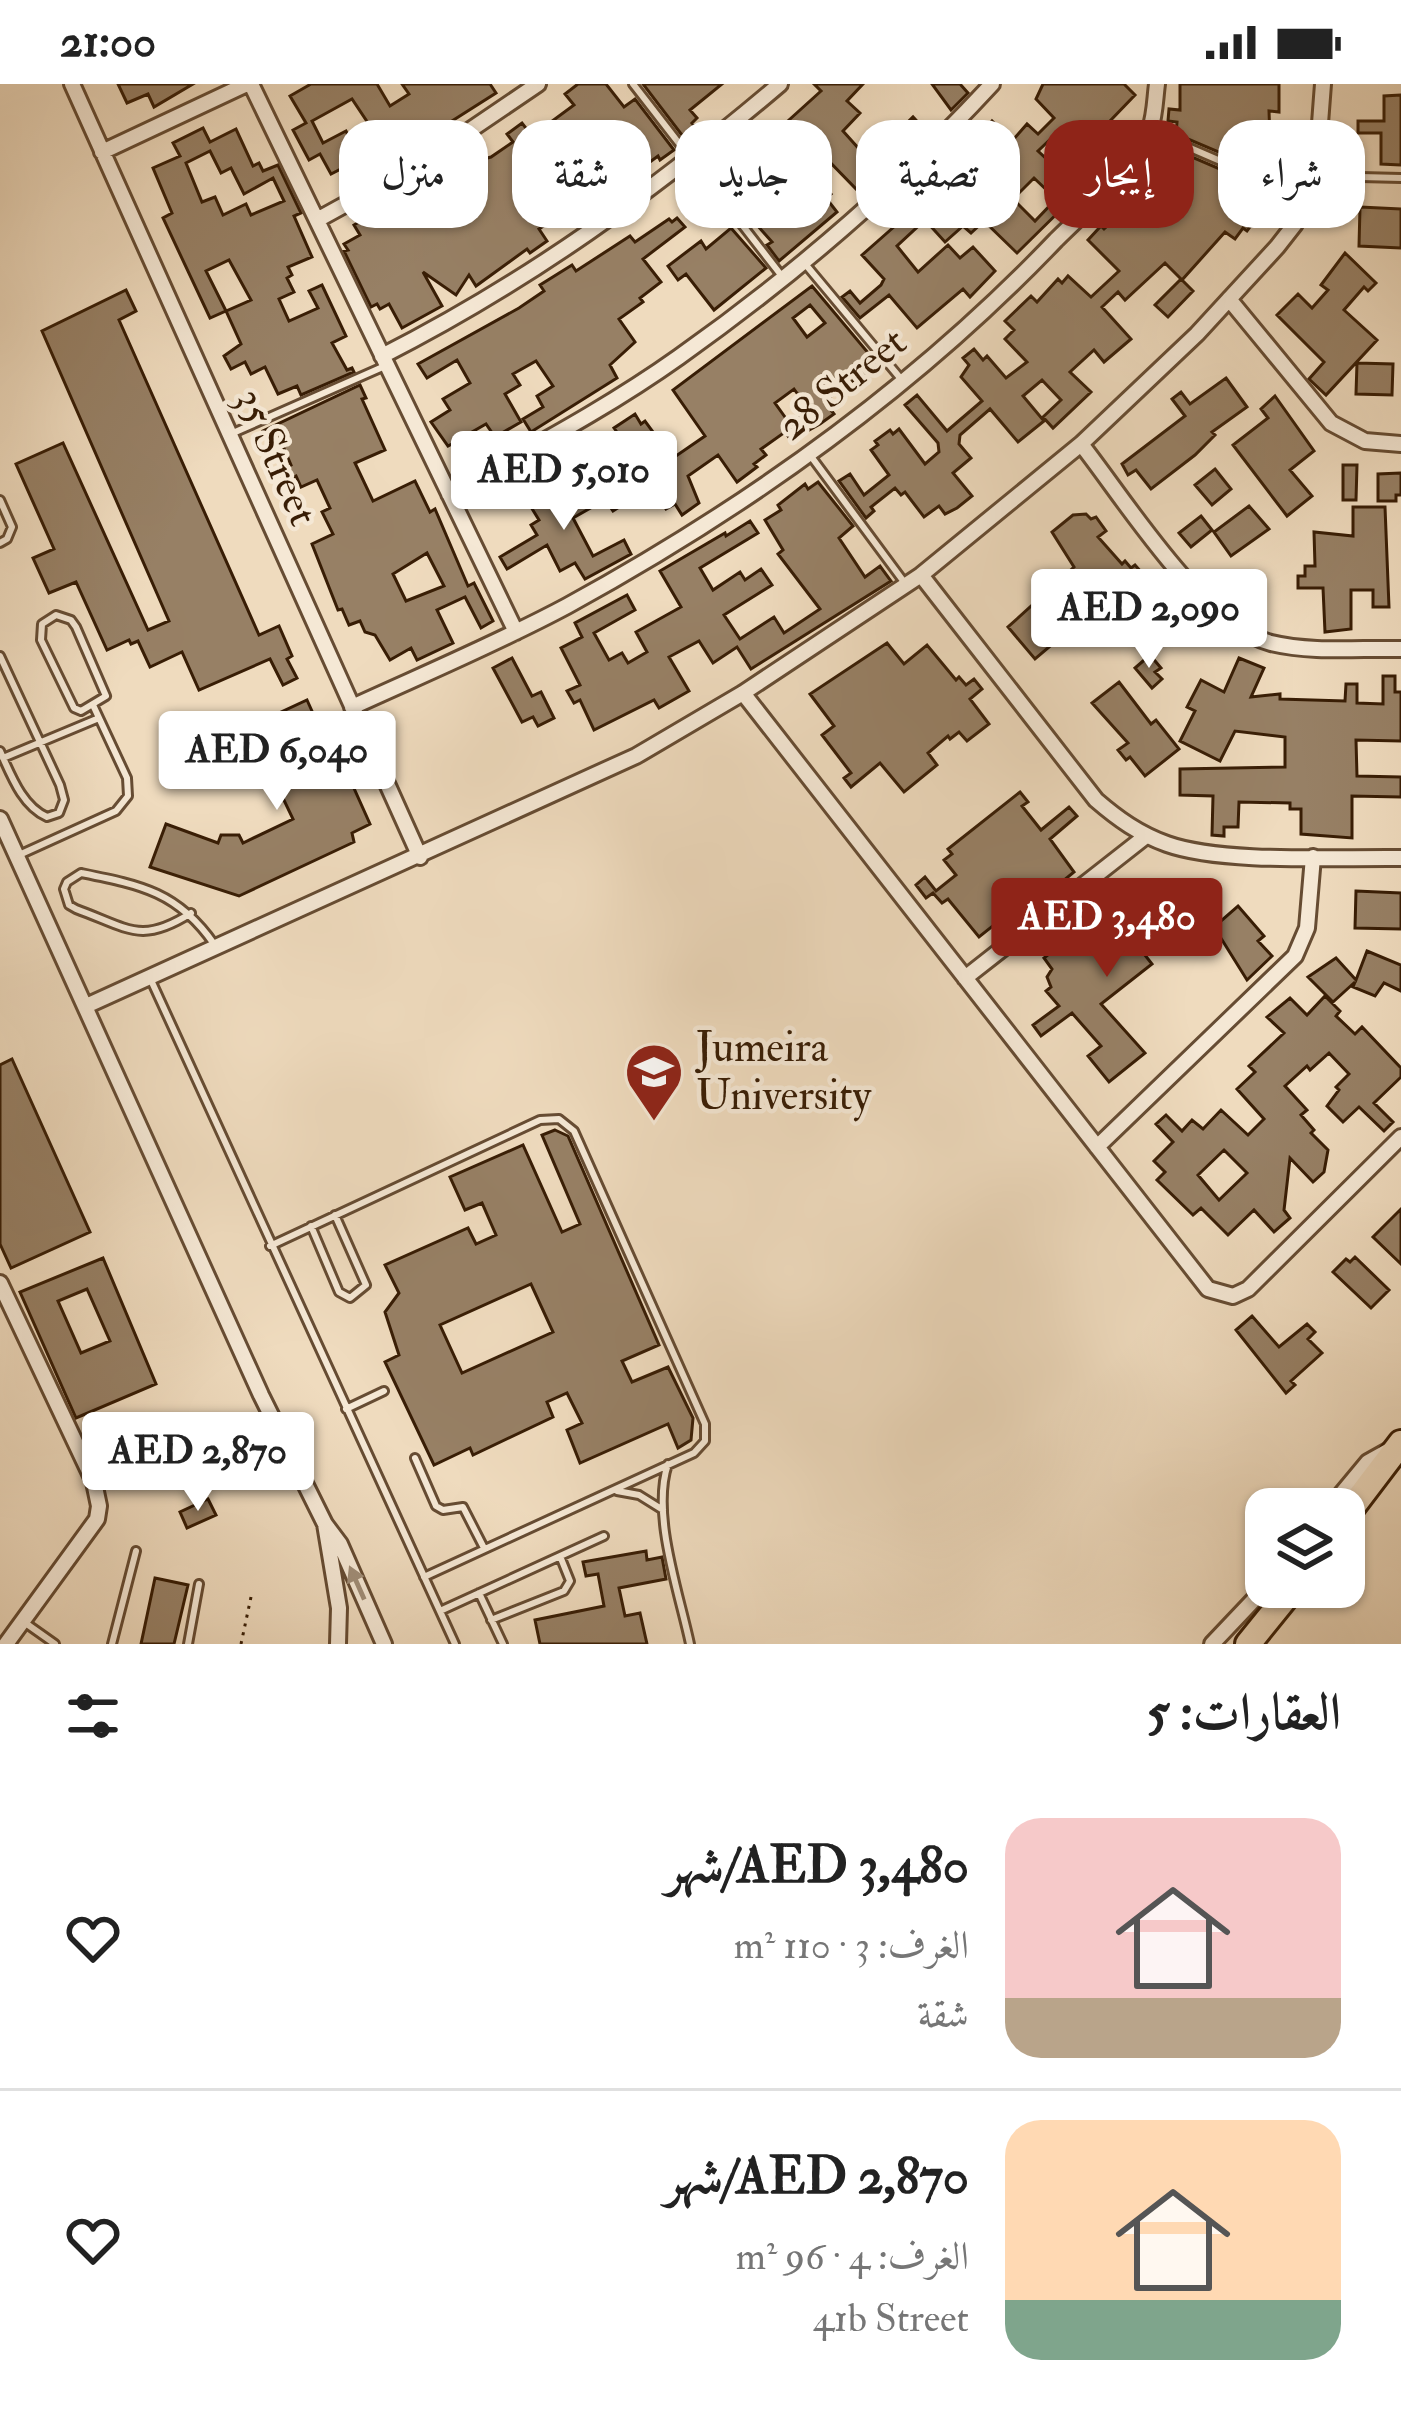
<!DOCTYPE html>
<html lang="ar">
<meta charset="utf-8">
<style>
:root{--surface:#fff;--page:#f6f6f6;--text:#222;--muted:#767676;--line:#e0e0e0;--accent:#8f2418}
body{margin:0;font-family:"IM FELL Double Pica",Amiri,serif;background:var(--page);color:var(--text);direction:rtl;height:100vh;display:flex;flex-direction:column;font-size:45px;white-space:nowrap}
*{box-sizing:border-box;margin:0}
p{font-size:39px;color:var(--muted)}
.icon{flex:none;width:66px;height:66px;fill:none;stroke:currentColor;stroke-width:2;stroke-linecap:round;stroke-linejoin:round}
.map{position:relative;height:1560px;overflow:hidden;direction:ltr}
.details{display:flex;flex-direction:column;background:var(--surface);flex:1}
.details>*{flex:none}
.top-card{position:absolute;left:36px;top:36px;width:1329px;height:108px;direction:rtl;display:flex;gap:24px}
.buttons{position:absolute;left:1245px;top:1404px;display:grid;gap:24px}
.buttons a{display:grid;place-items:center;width:120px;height:120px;border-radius:24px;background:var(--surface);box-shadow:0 3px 9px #0004;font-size:60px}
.price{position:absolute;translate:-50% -102px;padding:0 27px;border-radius:12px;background:#fff;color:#222;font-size:39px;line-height:78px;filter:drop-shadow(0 3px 6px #0008)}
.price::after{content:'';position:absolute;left:50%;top:72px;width:36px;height:27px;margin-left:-18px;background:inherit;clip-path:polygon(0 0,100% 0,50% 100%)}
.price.current{background:var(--accent);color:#fff}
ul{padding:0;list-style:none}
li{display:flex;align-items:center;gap:36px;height:300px;padding:0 60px}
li+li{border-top:3px solid var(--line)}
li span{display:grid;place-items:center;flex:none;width:336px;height:240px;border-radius:36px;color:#555}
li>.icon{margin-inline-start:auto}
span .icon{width:144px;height:144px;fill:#fffc;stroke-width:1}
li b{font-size:51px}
h2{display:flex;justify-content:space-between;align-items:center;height:144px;padding:0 60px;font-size:51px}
.tag{padding:0 42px;border-radius:36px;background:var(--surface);box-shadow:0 3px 9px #0004;font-size:42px;line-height:108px}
.tag.current{background:var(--accent);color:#fff}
.status{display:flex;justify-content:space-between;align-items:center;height:84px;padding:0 60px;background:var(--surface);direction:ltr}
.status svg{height:33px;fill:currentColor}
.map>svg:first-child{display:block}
.building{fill:#978065;stroke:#381d05;stroke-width:3;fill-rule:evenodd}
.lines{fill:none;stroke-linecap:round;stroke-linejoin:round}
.service-casing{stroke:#664c33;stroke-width:12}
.minor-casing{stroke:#664c33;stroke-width:20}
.motorway-casing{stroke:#381d05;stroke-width:30}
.path{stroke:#381d05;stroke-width:3;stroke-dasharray:3 6;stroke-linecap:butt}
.service{stroke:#f5e8d5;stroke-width:6}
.minor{stroke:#f5e8d5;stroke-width:14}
.motorway{stroke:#efdbbe;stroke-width:24}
.oneway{fill:#a08d77}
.labels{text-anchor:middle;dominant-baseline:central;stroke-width:9;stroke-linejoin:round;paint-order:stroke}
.street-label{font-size:42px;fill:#381d05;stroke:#f5e8d5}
.poi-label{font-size:42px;fill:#381d05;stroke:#f5e8d5;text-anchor:start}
</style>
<div class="status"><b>21:00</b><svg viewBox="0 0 49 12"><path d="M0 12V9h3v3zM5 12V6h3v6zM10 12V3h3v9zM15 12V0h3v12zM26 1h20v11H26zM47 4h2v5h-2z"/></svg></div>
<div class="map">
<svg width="1401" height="1560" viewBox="0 0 1401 1560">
<rect width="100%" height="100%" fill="#efdbbe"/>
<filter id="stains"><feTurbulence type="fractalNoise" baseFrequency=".00167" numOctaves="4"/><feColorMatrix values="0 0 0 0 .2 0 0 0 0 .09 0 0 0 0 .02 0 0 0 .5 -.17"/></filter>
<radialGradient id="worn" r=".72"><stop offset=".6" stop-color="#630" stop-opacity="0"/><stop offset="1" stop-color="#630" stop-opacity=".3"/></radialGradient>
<path class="building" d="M118,0h75l-39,23 -6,-13 -21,9z
M311,0h66l13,22 19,-12 -7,-10h88l6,9 -118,75 -3,-5 -7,4 -9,-14 21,-12 -28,-42 -40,22 11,22 23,-12 14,28 -29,15 -11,-20 -11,6 -16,-30 13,-7 -16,-27z
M578,0h28l18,23 11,-8 39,51 -14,10 -2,-4 -23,17 3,5 -67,48 -9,-12 -23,15 8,12 -17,12 -3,-4 -51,37 -7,-11 -13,20 -33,-23 19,34 -40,22 -13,-24 -9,5 -3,-5 -6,3 -27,-56 4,-1 -4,-6 16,-9 -6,-10 121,-72 5,7 11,-3 22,-15 -6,-8 15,-11 10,13 42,-31 -9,-11z
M643,0h79l-32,26 7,8 -5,5 5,6 -12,10z
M814,0h49l-16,17 13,12 -17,18 26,29 44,-43 13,14 -20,20 -3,-3 -43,45 -71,-73 32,-29z
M932,0h28l8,9 -17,17z
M1043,0h81l11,11 -25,26 8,8 -23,25 -24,-21 -5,5 -7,-7 -21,20 28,26 4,-5 14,15 -67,66 -33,-32 -13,12 -8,-7 -18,16 -20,-22 -28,26 21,26 30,-27 12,13 13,-11 22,24 -25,26 -7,-8 -46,39 -28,-33 -29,23 -18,-21 8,-6 10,12 21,-18 3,-6 -22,-24 34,-30 -6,-6 20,-18 7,8 9,-8 19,21 21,-19 -19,-21 29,-27 -7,-8 23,-26 20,20 15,-17 11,10 16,-16 -18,-19zM1034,94l22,21 -21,22 -22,-22z
M1180,0h99v28l-10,-1 1,28 17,2 -7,37 -104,-44 1,-12 -9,-1 1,-12 11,1z
M1401,11v70l-20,-1v-31h-23v-12h26v-25z
M203,44l7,14 26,-13 17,37 6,-3 4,8 15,-6 23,48 -7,3 18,41 -24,10 4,8 -5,3 7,14 -15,7 10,22 29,-13 -9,-17 13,-6 24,51 -14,7 15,27 5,-2 2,4 -53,23 -4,-9 -19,8 -13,-27 -14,7 -6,-12 -14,7 -7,-13 17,-12 -15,-33 -16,7 -47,-100 9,-5 -19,-45 27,-12 -7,-13zM210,67l11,22 10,-5 13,26 29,-16 11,23 -33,14 -5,-11 -23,11 -8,-18 -13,5 -16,-39zM229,176l22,40 -25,11 -20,-40z
M766,45l21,24 5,-5 39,46 -5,4 11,14 -58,49 -12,-16 5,-3 -62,-70z
M1171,64l63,27 36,25 -23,31 -4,-3 -8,11 -10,-7 -43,48 11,11 -25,26 -13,-12 26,-26 -16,-16 -40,37 -7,-8 -16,15 29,32 -27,23 -10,-12 -24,22 21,20 -38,36 -10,-11 18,-17 -19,-20 -19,16 21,25 -26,21 -28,-33 -30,26 -1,9 12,14 -18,15 19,23 -15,12 -12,6 -6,-8 -15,11 -19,-25 -4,3 -6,-7 -24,19 3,4 -8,7 -27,-37 11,-7 14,21 25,-20 -18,-25 7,-5 -3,-4 15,-11 3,4 6,-5 26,35 14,-12 -1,-9 -33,-38 12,-10 30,36 35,-30 -21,-24 8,-12 -6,-7 11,-9 9,11 4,-4 19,22 21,-16 -22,-23 9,-9 -9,-9 26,-25 6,6 21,-23 4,4 6,-7 23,21 28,-26 -31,-31 13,-14 3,3 12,-11 2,3 25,-26 3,3 7,-7 13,13 25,-27 -18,-13 -18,19 -6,-5z
M1360,123l41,2v39l-42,-2z
M677,134l8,9 -42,32 18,23 -21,16 3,4 -24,17 16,23 -25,23 7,13 -86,54 -8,-13 20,-12 -6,-11 16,-10 -17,-25 -23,13 7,11 -15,9 16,28 -26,15 -9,-13 -21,12 12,21 -14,8 -11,-21 -4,2 -17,-24 19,-12 -7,-11 27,-16 -13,-23 -30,18 -9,-14 101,-56 25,-17 -4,-6 32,-20 4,6 54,-35 5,6 34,-23 3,3z
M731,144l35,40 -52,42 -28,-36 -8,6 -10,-14 33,-25 5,8z
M1345,169l31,30 -8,8 -4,-4 -20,23 33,30 -51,55 -17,-16 15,-17 -47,-47 21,-21 14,14 16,-18 -7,-5z
M812,202l68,81 -16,14 -4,-5 -36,25 10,13 -14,10 -29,16 -6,-8 -24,17 5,6 -12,9 3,3 -20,15 -19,-27 -30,21 11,27 -17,12 -7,-11 -9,5 -14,-23 -39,25 -8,-12 41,-26 -32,-45 21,-14 6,10 4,-3 16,22 4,-3 11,16 29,-20 -32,-46zM810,221l15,18 -18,14 -14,-19zM794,305l15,21 -19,14 -15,-21z
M126,206l10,21 -17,9 140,315 20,-9 13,30 -5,3 10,19 -14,7 -13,-26 -71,31 -17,-38 -32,15 -12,-26 -7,3 -2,-4 -22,10 -31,-68 -27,11 -16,-35 21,-9 -38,-85 47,-21 85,187 21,-9 -127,-290z
M1357,279l36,1 -1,31 -36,-1z
M1226,294l21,29 -35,25 3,3 -20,20 -44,34 -15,-19 -8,5 -6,-11 63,-48 -13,-17 9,-7 9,12z
M360,301l6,13 -4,1 23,51 -30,13 18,38 42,-20 15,31 5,-3 33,77 6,-3 19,38 -12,7 -16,-31 -28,13 16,33 -36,17 -6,-12 -21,12 -15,-25 -10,-3 -5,-11 -11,4 -7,-16 -4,1 -26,-66 21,-10 -11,-22 8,-4 -13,-28 -16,7 -5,-11 -12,6 -5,-11 12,-6 -11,-26 -10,5 -7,-13zM427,469l17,33 -38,15 -13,-27z
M1275,312l39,55 -24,19 22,26 -25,20 -54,-71 35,-27 -7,-9z
M1343,381h14l-1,35h-13z
M1215,385l16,20 -19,16 -17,-20z
M1401,389v22h-5v6h-18v-27z
M548,395l16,26 30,-17 7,14 -28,16 20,38 31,-16 7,14 -46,25 -10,-16 -15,8 -13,-26 -40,24 -7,-12 37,-22 -6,-10 8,-5 -16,-26z
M818,398l35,44 -14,12 26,39 15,-11 11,15 -140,88 -14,-22 -24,16 -14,-22 -30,16 20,34 -30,17 -5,-8 -60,30 -14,-30 -6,3 -7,-12 13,-6 -19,-37 21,-11 -7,-14 52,-28 8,15 -41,23 15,27 13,-7 6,10 19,-11 -11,-20 45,-25 -21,-36 65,-38 1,3 24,-15 8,12 -58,35 13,22 27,-18 5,8 16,-11 11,16 -48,30 16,24 34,-22 10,16 36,-24 -42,-55 5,-4 -18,-30 16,-10 -3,-5 27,-21 3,5z
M1249,422l20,23 -38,27 -17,-24z
M1353,423h32l4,100h-16v-17h-22v39l-26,3 -2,-44h-25v-12h7v-10h10l-1,-34 39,4z
M1086,430l5,5 5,-2 10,14 -8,6 24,27 3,-3 6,7 4,-3 8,9 -52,44 -3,-4 -53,45 -27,-32 66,-60 -22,-35 21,-17z
M1201,432l11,14 -21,17 -12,-14z
M887,559l17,21 23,-19 29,35 3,-3 7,8 8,-6 8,10 -12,10 19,25 -22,17 -8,-9 -9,7 -2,-3 -20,17 9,12 -33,27 -24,-29 -29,24 -7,-9 7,-5 -29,-38 12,-9 -24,-32z
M1150,571l11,13 -6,4 7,7 -10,9 -17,-20z
M512,574l20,38 9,-4 13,26 -16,8 -5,-9 -11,5 -29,-54z
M1239,574l25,10 -13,29 29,-3v5l65,2 1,-17h11v19l26,1v-28h12v16h6v49l-45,-1 1,36 44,1v20l-49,-1v42l-51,-4v-25h-11v-6l-51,-1 -1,25h-14v9l-12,-1 1,-39 -33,-1v-26l105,-2v-30l-50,-6 -15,30 -40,-20 15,-30 -8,-4 14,-27 23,12z
M1119,598l32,42 5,-4 23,29 -34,27 -15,-19 -4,3 -8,-10 10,-7 -36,-40z
M307,616l18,40 6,-3 39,87 -18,9 2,9 -115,54 -89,-29 16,-43 52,19 3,-8h18l4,8 50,-24 -44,-92z
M1020,708l8,10 -6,4 19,24 28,-23 8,9 -27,23 24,33 -34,28 -6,-7 -55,44 -31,-38 -6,4 -9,-10 -7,5 -10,-13 9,-8 11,14 20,-16 -12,-15 8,-6 -4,-5z
M1179,800l18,25 -56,41 11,14 -51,40 44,49 -36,29 -21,-26 13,-10 -29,-33 -31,23 -8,-11 26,-19 -13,-15 5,-4 -4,-10 5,-8 -8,-11 15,-12 -5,-7 10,-8 13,18 24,-18 48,9 -13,-18 16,-12 -4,-4z
M1356,807l45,2v36l-46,-1z
M1238,822l26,30 -6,5 14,15 -25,24 -33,-53z
M1367,867l34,14v26l-17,-8 -9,13 -22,-9 2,-5 -22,20 -25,-25 28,-19 20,22z
M1325,912l15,15 -4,5 19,18 7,-7 39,41v9l-27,26 19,19 -9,9 -25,-24 -16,15 -16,-16 12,-16 -3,-3 13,-13 -20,-21 -19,17 -3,-4 -22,20 22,24 -6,5 13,15 -3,3 17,17 -4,22 -11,10 -23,-24 -6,52 6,8 -16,14 -20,-22 -26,25 -27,-27 -8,7 -36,-35 8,-8 -11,-11 19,-19 -17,-18 10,-9 16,16 10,-11 11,9 18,-19 27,25 16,-16 -27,-30 18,-17 -6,-6 35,-33 -17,-16 23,-19 17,17zM1224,1066l23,23 -28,27 -21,-25z
M12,975l78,173 -79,36 -11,-24v-179z
M555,1046l13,6 91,209 -37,16 10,21 36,-15 25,51 -2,22 -13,8 -10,-24 -88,39 -13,-33 15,-7 -15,-30 -20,9 6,15 -80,38 -3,-7 -36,17 -49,-103 14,-7 -14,-43 14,-19 -14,-28 83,-37 8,16 20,-9 -14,-32 -17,7 -15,-33 73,-32 39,87 18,-8 -38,-89zM531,1200l22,48 -91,41 -22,-48z
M1401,1125v55l-28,-27z
M1355,1173l34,33 -18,18 -38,-36 13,-13 4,3z
M103,1174l53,126 -80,34 -56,-126zM87,1205l23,52 -29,12 -23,-52z
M1252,1232l27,31 28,-23 8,8 -7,7 14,14 -31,28 4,4 -9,8 -50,-63z
M208,1415l8,16 -29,13 -7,-16z
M646,1467l1,9 15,-3 4,22 -47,9 6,28 15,-3 7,31h-107l-5,-24 69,-14 -6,-32 -12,2 -3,-14z
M155,1494l33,7 -14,59h-33z"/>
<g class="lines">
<defs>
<path id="service" d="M633,0l148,191
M1153,48l153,66
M1320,92l81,2
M806,181l95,114
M233,349l152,-67
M810,371l94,127
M0,416l12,27 -5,12 -7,4
M56,531l15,5 5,7 30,69 -25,15 -7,-3 -33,-68 1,-16z
M0,572l60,129 4,15 -5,13 -12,4c-25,-11 -36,-42 -47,-66
M3,674l96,-40
M19,771l97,-44 12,-15 -1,-18 -34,-73
M191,829c-50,32 -63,15 -115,-4l-7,-4 -5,-16 3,-7 14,-9c60,12 97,19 133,71
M150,894l305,666
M311,1142l28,66 11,6 16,-13 -31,-70
M270,1162l270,-126 19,-1 15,12 131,293v17l-11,12 -270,124
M346,1325l38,-18
M415,1374l21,48 7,4 20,-3 21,41
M668,1380c-17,50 11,128 22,180
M617,1407l22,4 24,15
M479,1509l24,51
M440,1527l164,-75
M491,1536l73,-29 6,-10 -10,-25
M24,1538l31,22
M112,1560l24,-93
M188,1560l11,-60"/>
<path id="minor" d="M72,0l348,773
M251,0l265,548
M102,68l145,-68
M317,136l109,-60 112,-76
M1229,215l102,124 34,18 36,3
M382,272c146,-74 273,-166 398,-272
M1081,360c45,57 121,181 190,199 41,10 88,5 130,6
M449,410c78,-44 157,-85 230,-137 113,-80 219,-171 313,-273
M921,491l175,225c22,19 43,34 71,44 56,20 171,13 234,14
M743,609l465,596 25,7 15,-7 153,-152
M352,623c72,-33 146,-64 215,-101 179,-98 348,-218 489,-366 27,-27 82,-75 94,-111 5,-14 5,-30 7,-45
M0,735l261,576 64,129 15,20 44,100
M965,894l181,-142
M86,922l550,-250 107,-63 178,-118 160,-131 116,-110 80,-87 18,-23 21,-48 7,-92
M1097,1063l198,-191 12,-28 6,-71
M0,1199l94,199 5,24 -2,13 -91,125
M1329,1425l39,-47 25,-14
M325,1440l14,84 -1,36
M1212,1560l54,-57"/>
<path id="motorway" d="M1344,1434l57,-75
M1248,1560l46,-57"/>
</defs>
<use href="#service" class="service-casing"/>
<use href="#minor" class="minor-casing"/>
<use href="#motorway" class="motorway-casing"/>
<path class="path" d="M241,1560l10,-47"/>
<use href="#service" class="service"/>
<use href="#minor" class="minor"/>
<use href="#motorway" class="motorway"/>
</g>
<defs><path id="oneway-solid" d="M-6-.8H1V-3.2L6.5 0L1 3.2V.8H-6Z" transform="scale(3)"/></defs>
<use class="oneway" href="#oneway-solid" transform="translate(357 1499) rotate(-114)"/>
<defs>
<symbol id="university-pin" viewBox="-11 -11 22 30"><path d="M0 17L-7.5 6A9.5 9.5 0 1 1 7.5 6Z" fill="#8f2418" stroke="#f5e8d5"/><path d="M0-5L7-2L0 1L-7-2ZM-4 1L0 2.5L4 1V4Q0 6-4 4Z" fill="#fff"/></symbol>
</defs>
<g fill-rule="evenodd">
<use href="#university-pin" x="621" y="955" width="66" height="90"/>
</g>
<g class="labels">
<g class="street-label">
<text transform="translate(842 300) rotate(-39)">28 Street</text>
<text transform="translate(276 373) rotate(66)">35 Street</text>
</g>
<g class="poi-label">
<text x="696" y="964">Jumeira<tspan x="696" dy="48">University</tspan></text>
</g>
</g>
<rect width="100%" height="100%" filter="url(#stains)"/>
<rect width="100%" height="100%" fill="url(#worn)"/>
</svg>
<div class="buttons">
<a><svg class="icon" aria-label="layers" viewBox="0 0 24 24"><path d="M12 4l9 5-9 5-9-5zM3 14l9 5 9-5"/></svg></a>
</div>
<b class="price" style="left:564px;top:449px">AED 5,010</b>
<b class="price" style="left:1149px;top:587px">AED 2,090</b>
<b class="price" style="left:277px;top:729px">AED 6,040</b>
<b class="price current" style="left:1107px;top:896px">AED 3,480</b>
<b class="price" style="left:198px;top:1430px">AED 2,870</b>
<div class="top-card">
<a class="tag">شراء</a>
<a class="tag current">إيجار</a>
<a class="tag">تصفية</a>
<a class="tag">جديد</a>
<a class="tag">شقة</a>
<a class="tag">منزل</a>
</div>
</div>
<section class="details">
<h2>العقارات: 5<svg class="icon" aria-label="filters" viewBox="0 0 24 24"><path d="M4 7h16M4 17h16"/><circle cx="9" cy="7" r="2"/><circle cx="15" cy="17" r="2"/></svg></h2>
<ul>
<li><span style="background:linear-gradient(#f6c9c9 75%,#b9a48a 0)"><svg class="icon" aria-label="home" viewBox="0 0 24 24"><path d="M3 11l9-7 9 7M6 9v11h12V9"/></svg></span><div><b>AED 3,480/شهر</b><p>الغرف: 3 · 110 m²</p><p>شقة</p></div><svg class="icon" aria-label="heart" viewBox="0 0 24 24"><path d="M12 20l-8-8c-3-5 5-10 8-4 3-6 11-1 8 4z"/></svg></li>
<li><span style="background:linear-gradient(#ffd9b3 75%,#7fa58c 0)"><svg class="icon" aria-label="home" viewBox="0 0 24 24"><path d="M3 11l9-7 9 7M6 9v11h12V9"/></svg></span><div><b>AED 2,870/شهر</b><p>الغرف: 4 · 96 m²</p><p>41b Street</p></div><svg class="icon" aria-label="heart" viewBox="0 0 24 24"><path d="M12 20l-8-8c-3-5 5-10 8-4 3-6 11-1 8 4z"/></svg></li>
</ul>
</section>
